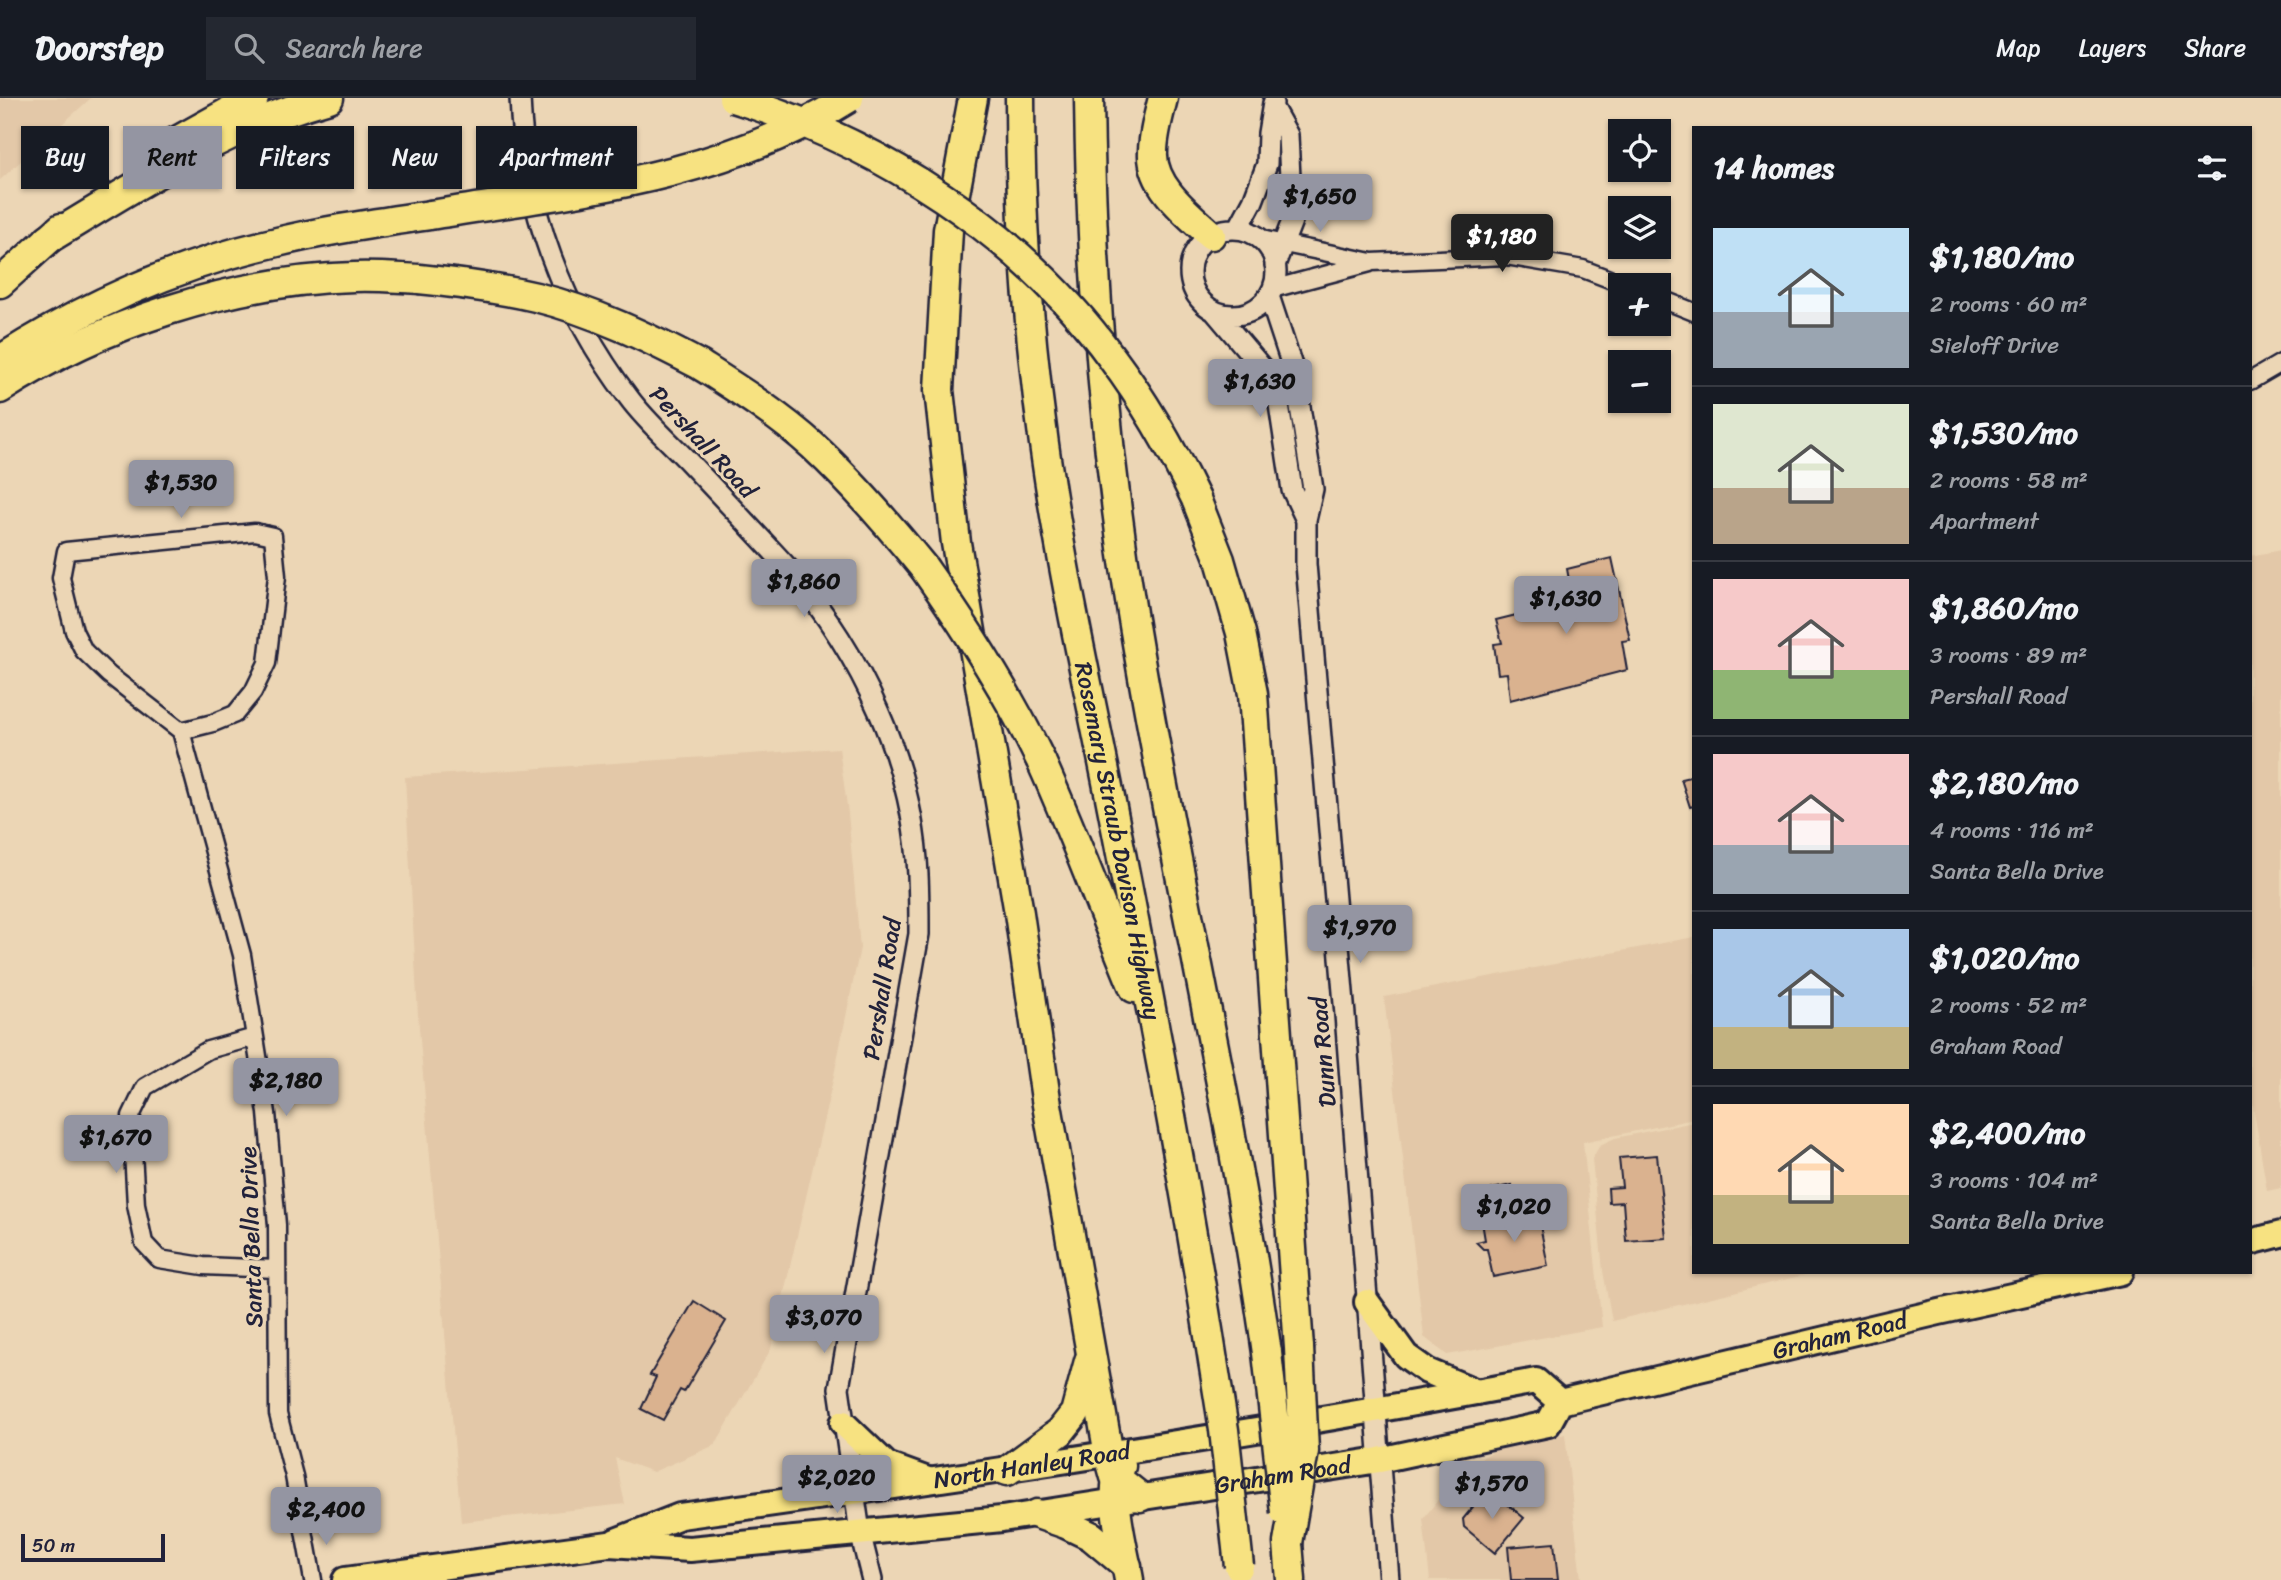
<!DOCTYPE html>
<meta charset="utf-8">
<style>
:root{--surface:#171b24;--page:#242831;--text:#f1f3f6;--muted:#9ea1a6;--line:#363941;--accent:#9495a2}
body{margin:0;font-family:Sriracha,sans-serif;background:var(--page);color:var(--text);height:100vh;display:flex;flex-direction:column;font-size:26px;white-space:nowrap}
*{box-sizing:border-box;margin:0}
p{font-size:23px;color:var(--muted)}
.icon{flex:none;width:38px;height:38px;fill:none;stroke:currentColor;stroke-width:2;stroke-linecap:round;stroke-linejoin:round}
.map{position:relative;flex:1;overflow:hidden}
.details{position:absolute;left:1692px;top:28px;width:560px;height:1148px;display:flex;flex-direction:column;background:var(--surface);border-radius:0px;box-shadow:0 2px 5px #0004}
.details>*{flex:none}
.banner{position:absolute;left:21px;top:28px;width:665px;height:63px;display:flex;gap:14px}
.tools{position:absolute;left:1608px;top:21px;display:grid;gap:14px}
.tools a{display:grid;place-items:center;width:63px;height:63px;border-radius:0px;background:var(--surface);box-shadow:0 2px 5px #0004;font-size:35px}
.scale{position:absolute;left:21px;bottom:18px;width:144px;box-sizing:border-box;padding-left:7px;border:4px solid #22223b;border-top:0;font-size:19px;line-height:24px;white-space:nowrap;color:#22223b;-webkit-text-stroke:5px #ecd6b5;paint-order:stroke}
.price{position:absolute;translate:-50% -60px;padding:0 16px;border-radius:7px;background:var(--accent);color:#111;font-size:23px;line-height:46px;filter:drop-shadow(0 2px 4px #0008)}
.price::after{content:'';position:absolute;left:50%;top:42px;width:21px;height:16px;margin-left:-10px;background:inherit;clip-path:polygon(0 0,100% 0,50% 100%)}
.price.current{background:#222;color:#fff}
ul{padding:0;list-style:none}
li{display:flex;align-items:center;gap:21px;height:175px;padding:0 21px}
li+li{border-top:2px solid var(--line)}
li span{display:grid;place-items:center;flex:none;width:196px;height:140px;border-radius:0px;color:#555}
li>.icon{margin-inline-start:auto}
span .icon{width:84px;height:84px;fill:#fffc;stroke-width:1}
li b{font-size:30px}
h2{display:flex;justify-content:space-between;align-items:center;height:84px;padding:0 21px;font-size:30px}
.chip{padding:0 24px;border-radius:0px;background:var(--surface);box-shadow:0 2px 5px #0004;font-size:24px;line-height:63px}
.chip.current{background:var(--accent);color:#111}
header{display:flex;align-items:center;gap:42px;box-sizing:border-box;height:98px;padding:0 35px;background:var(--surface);border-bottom:2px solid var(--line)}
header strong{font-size:33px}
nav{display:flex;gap:38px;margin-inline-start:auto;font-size:24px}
.search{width:490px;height:63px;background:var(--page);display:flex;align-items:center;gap:18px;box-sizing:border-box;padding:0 24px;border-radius:0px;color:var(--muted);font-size:26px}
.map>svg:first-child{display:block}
.built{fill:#e3c8a8}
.building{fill:#dab28f;stroke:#22223b;stroke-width:2}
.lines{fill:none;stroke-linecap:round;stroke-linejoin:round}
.minor-casing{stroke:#22223b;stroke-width:21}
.tertiary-casing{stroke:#22223b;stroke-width:24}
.primary-casing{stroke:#22223b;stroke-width:30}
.motorway-casing{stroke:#22223b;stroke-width:33}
.minor{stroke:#ecd6b5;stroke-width:16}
.tertiary{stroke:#ecd6b5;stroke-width:19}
.primary{stroke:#f7e281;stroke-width:24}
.motorway{stroke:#f7e281;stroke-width:28}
.motorway-bridge-casing{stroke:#22223b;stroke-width:33;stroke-linecap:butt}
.motorway-bridge{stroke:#f7e281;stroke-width:28}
.labels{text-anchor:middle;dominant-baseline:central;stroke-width:6;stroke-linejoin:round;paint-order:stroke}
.street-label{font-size:24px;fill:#22223b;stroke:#ecd6b5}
</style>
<header>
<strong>Doorstep</strong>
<div class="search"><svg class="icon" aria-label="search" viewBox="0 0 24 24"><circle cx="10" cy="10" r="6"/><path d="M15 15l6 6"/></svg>Search here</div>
<nav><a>Map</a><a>Layers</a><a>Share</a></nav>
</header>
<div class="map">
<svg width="2281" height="1482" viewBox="0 0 2281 1482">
<rect width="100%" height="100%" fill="#ecd6b5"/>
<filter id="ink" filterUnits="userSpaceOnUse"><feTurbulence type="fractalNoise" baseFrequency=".0143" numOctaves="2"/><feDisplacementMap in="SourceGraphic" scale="14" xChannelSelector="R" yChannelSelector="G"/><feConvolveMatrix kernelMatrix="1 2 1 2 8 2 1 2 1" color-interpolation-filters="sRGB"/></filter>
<g filter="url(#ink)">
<path class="built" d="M0,0h91l-91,82z
M2281,452v638l-14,3 -17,-105v-530z
M839,650l9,65 12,135 -27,132 -62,269 -56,96 -62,27 -38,-14 10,46 -164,18 -43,-506 -13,-239z
M1694,839v182l-111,23 19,185 -155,28 -23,-18 -40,-340z
M1694,1024v150h123l-205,49 -9,-50 -11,-112 8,-14 15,-7z
M1565,1336l16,146h-151l-7,-61 40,-51 33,-18z"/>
<path class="building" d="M1612,460l18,82 -8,1 5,29 -117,30 -3,-27 -9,1 -4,-30 8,-1 -6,-23 77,-19 -6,-32z
M1694,678v30l-4,1 -9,-28z
M1657,1057l9,83 -40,3 -3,-39 -14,1 -1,-15 14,-1 -3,-29z
M1512,1087l5,30 -19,3 -6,-29z
M1537,1112l11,56 -55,11 -6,-28h-4l-7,-7 9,-2 -3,-18z
M694,1203l32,20 -42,71 -4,-2 -17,30 -22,-11 15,-32 -6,-2z
M1485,1394h8l31,26 -29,35 -31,-26 -1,-8z
M1554,1445l4,37h-47l-3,-33z"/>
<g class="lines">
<defs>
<path id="minor" d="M1261,141l111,23 134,-6 77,13 42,16
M1272,191l98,-26
M1659,200l35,14
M2250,283l31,-18
M255,434l18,4 4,40 -10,87 -14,29 -18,22 -22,9 -32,8 -72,-56 -25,-24 -10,-20 -13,-53 5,-27z
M181,633l61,224 25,158 10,112 1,189 16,62 19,104
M255,939l-47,13 -63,37 -14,29 5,89 8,38 15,16 44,7 74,3"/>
<path id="tertiary" d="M520,0c4,110 43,213 109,300 17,23 39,42 58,62 34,36 68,72 102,109 72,85 124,193 129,306 1,20 1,40 1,59l-80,454 21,144 12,48
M1273,10l15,27 4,86 -17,44
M1238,131l15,-28 14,-37 1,-31 5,-30
M1190 174a43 43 0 1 1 86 0a43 43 0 1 1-86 0Z
M1269,198l26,79 18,114 -7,31v44l39,451 44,565
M1215,214l55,65 8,21 14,92 14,30"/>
<g id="primary">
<path d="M2250,1144l31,-8"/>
<path d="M1367,1204l39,54 21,15 50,21"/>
<path d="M843,1325l44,42 41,15"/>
<path id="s1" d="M616,1443l64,-25c287,-39 572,-82 856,-135l24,21"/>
<path id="s2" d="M345,1482l264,-36 81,5 312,-30 377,-59 169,-36 12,-22 379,-90 182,-40"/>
</g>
<g id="motorway">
<path d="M973,0l-25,132 -9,160 17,153 63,370 27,186 63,356 6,22 25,20"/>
<path id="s3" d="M1020,0c0,116 8,232 24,346 16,117 42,232 65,348 37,189 74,379 104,569"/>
<path d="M1089,0c2,172 15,345 43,515 40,247 100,492 135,740"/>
<path d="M1163,0c-4,17 -10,36 -10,54 -2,34 35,62 58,83"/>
<path d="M150,58l104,-58"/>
<path d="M48,141c90,-54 178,-113 281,-141"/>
<path d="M0,185l61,-55"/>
<path d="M0,262c83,-53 176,-95 273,-117 52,-13 105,-20 157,-28"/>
<path d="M700,267c39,25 79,50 113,81 41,38 76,79 111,122"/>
<path d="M0,291c100,-65 234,-109 354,-112 22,-1 43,1 65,2"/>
<path d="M1196,401l24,61 21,73 12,61 46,654"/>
<path d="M1041,663c34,75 62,152 93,227"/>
<path d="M1121,1368c-14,29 3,83 8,114"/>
<path d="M1007,1373l53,-39 15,-19 14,-52"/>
<path d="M1037,1416l29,10 25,12 36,30"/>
<path d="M1288,1445l3,37"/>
</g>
</defs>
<use href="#minor" class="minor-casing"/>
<use href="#tertiary" class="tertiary-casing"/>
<use href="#primary" class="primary-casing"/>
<use href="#motorway" class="motorway-casing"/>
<use href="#minor" class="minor"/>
<use href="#tertiary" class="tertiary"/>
<use href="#primary" class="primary"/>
<use href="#motorway" class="motorway"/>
<defs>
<path id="motorway-bridge" d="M733,0c146,44 288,135 379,260 33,44 60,91 84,141
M430,117c143,-23 294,-37 419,-117
M419,181c39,4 78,9 117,18 57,14 113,41 164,68
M924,470c44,62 84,125 117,193
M1267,1255l18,159
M1213,1263l11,69 15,136
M1288,1445l16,-92 -5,-103"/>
</defs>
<use href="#motorway-bridge" class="motorway-bridge-casing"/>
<use href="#motorway-bridge" class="motorway-bridge"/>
</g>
</g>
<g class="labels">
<g class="street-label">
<text transform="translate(703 344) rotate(47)">Pershall Road</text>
<text stroke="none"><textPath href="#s3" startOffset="751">Rosemary Straub Davison Highway</textPath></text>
<text transform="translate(882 891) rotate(-81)">Pershall Road</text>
<text transform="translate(1323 954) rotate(-95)">Dunn Road</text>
<text transform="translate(251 1139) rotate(-92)">Santa Bella Drive</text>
<text stroke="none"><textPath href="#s2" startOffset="1528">Graham Road</textPath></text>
<text stroke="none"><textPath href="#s1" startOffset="424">North Hanley Road</textPath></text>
<text stroke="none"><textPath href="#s2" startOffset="945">Graham Road</textPath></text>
</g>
</g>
</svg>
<div class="tools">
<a><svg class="icon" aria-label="locate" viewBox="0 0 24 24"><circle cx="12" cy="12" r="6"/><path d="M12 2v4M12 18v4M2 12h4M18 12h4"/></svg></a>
<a><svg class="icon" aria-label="layers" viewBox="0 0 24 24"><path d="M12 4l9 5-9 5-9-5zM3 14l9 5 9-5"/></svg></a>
<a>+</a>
<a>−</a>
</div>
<div class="scale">50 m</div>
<b class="price" style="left:1320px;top:136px">$1,650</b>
<b class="price current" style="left:1502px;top:176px">$1,180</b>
<b class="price" style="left:1260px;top:321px">$1,630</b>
<b class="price" style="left:181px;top:422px">$1,530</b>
<b class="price" style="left:804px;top:521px">$1,860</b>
<b class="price" style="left:1566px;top:538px">$1,630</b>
<b class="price" style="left:1360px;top:867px">$1,970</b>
<b class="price" style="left:286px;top:1020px">$2,180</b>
<b class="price" style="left:116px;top:1077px">$1,670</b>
<b class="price" style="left:1514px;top:1146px">$1,020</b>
<b class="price" style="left:824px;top:1257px">$3,070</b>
<b class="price" style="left:837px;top:1417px">$2,020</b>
<b class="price" style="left:1492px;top:1423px">$1,570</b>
<b class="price" style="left:326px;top:1449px">$2,400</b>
<div class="banner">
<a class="chip">Buy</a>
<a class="chip current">Rent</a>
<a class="chip">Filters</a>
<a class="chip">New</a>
<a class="chip">Apartment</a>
</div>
<section class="details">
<h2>14 homes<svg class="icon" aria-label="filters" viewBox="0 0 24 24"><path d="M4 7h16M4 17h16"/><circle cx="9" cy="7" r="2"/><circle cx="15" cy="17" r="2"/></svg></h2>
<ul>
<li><span style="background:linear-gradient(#bfe0f5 60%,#9aa5b1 0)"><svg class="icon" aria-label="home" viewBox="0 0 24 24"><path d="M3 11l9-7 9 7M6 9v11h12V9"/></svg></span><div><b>$1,180/mo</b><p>2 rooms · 60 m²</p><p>Sieloff Drive</p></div></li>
<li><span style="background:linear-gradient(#dfe7d0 60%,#b9a48a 0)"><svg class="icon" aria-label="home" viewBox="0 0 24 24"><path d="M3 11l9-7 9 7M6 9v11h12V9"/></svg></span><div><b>$1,530/mo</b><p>2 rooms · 58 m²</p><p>Apartment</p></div></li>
<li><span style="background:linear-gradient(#f6c9c9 65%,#8fb573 0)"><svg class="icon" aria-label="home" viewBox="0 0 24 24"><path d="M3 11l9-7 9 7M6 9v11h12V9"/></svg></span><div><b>$1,860/mo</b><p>3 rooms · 89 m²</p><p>Pershall Road</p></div></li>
<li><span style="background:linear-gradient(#f6c9c9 65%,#9aa5b1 0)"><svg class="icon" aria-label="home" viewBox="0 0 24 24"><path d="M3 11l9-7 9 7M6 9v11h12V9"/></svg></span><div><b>$2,180/mo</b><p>4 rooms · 116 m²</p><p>Santa Bella Drive</p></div></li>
<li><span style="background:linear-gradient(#a9c7e8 70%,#c2b280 0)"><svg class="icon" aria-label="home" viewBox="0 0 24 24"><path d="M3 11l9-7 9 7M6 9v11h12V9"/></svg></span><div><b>$1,020/mo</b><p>2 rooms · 52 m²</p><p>Graham Road</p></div></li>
<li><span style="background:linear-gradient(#ffd9b3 65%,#c2b280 0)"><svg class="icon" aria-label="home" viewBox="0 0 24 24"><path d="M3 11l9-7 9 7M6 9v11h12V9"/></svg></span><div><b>$2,400/mo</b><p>3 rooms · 104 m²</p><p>Santa Bella Drive</p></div></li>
</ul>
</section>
</div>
